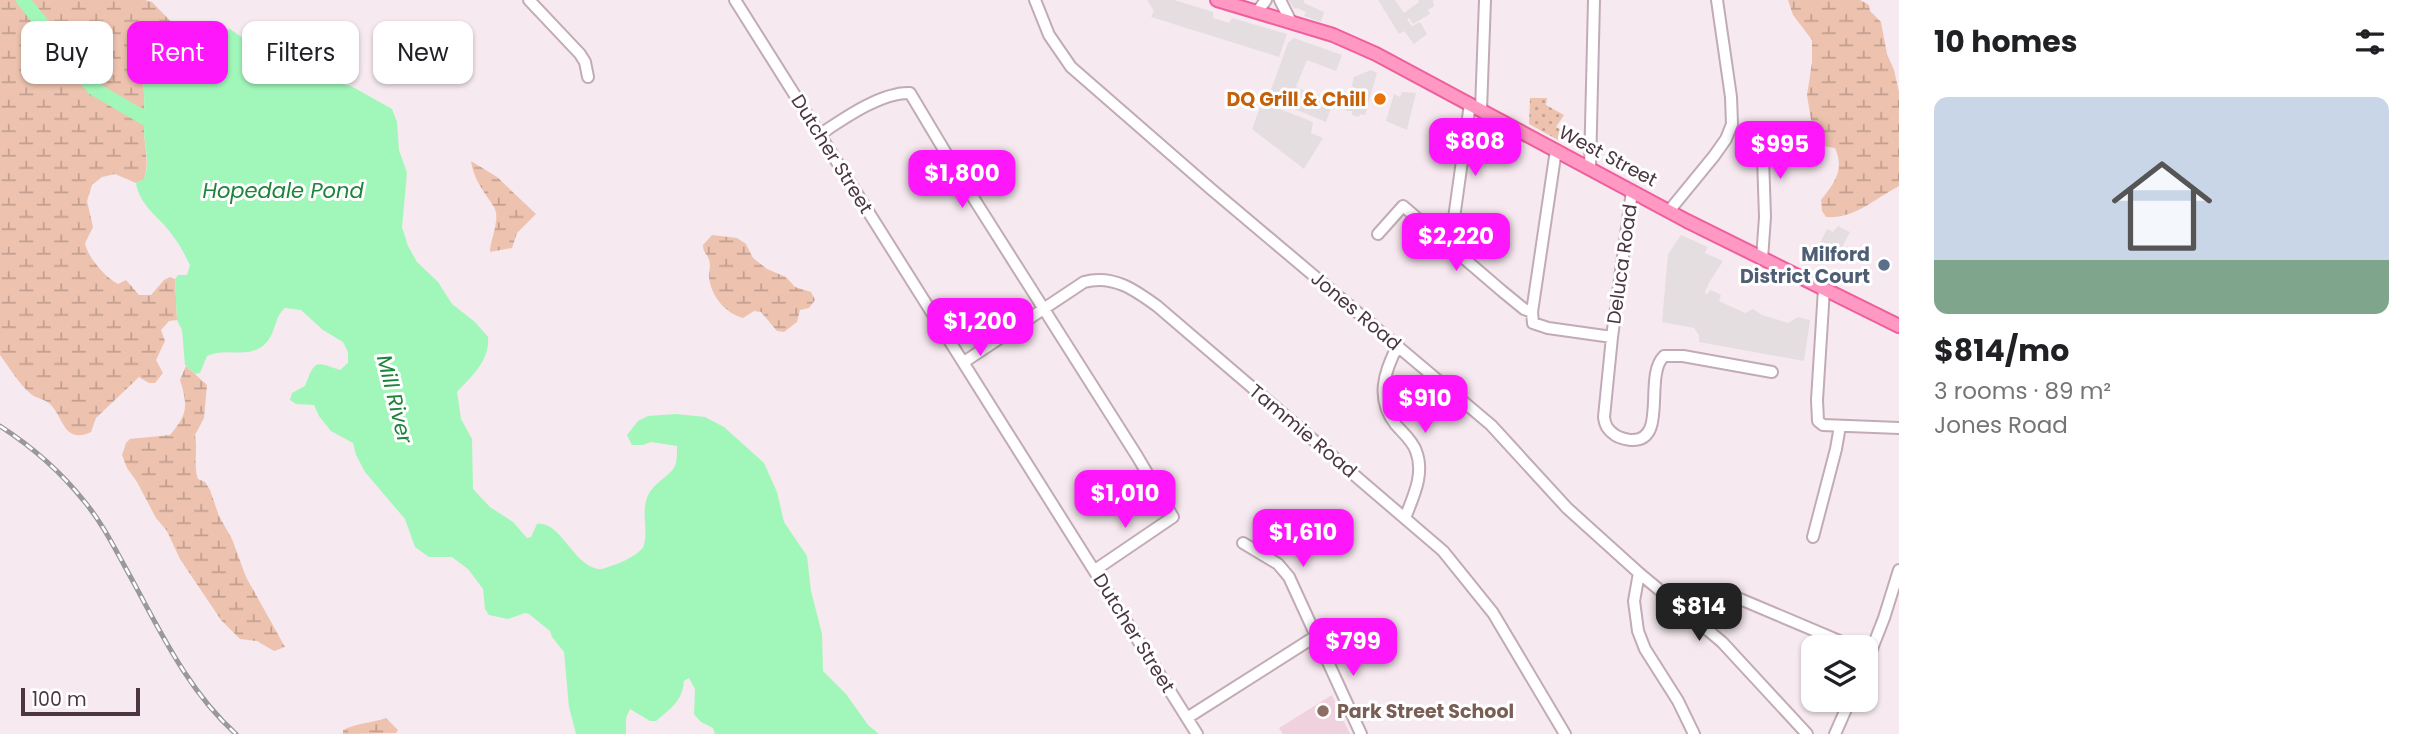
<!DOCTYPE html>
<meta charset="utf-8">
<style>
:root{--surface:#fff;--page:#f6f6f6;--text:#202124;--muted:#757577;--accent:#ff17fb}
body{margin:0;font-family:Poppins,sans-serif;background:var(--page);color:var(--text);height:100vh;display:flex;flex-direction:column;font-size:26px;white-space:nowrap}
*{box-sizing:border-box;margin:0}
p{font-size:23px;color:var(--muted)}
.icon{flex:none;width:38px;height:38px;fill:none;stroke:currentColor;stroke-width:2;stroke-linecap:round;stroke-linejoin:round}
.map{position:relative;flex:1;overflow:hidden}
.panel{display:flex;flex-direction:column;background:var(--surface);width:525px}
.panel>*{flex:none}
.guide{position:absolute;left:21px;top:21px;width:665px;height:63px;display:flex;gap:14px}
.buttons{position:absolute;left:1801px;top:635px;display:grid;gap:14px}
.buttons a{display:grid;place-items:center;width:77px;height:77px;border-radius:14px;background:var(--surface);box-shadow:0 2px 5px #0004;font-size:35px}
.scale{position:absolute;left:21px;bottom:18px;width:119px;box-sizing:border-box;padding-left:7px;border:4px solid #4b3641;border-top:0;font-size:19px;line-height:24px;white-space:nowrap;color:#4b3641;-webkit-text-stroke:5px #fff;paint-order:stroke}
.price{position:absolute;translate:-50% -60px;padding:0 16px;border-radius:14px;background:var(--accent);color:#fff;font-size:23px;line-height:46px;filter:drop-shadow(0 2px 4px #0008)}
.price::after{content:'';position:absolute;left:50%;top:42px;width:21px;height:16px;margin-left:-10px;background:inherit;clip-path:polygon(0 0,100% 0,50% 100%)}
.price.active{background:#222;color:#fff}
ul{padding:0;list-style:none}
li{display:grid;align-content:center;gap:14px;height:371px;padding:0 35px}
li span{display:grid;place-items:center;height:217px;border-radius:14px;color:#555}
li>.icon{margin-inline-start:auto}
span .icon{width:126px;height:126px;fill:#fffc;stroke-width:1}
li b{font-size:30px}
h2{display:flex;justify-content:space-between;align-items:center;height:84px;padding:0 35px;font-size:30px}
.tag{padding:0 24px;border-radius:14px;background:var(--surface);box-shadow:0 2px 5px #0004;font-size:24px;line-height:63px}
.tag.active{background:var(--accent);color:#fff}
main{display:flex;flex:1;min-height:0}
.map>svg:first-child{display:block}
.education{fill:#f0d2df}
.wetland{fill:url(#wetland-marsh)}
.park{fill:url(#park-dots)}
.parking{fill:#e4dee1}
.water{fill:#a1f7b9}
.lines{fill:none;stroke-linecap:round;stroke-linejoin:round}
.river{stroke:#a1f7b9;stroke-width:14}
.minor-casing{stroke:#c2abb6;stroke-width:14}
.major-casing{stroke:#ef5e9d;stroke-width:16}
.minor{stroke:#fff;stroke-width:10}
.major{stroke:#ff99c4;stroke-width:12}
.rail-casing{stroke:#999;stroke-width:5}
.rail{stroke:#fff;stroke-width:2.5;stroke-dasharray:8;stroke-linecap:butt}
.food-dot{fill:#e8710a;stroke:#fff;stroke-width:2.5}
.service-dot{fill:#5c6f8a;stroke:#fff;stroke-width:2.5}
.education-dot{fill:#8d6e63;stroke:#fff;stroke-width:2.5}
.labels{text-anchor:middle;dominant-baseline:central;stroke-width:6;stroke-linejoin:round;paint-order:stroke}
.food-label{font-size:19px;font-weight:bold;fill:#c56008;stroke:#fff;text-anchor:end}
.street-label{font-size:19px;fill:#4b3641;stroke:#fff}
.service-label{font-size:19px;font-weight:bold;fill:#4e5e75;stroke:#fff;text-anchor:end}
.education-label{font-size:19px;font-weight:bold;fill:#785e54;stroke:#fff;text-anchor:start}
.water-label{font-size:21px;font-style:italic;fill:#1e833b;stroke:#fff}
</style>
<main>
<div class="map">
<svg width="1899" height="734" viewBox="0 0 1899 734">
<defs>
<pattern id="wetland-marsh" width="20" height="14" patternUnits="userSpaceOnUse" patternTransform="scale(1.75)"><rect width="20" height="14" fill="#edc3af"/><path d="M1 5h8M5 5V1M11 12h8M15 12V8" fill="none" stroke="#c29f90"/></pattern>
<pattern id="park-dots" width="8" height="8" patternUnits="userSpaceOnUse" patternTransform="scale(1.75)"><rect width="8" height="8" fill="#edc3af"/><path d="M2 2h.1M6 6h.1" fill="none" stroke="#c29f90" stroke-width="1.8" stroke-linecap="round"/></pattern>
</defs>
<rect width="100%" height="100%" fill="#f6e9ef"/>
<path class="education" d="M1332,695l18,39h-67l-4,-6z"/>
<path class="wetland" d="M0,0h145l7,2 26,27 -35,52c2,16 1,31 1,47 0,18 6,33 0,51l-8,4 -21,-9 -13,3 -10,8 -5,16 6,26 -8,16c3,15 20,34 33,41l8,-4 13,15h12l13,-15 6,-3 5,2 2,41 -8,1 -8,9 4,11 -9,19 7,13 -8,10h-6l-10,-6 -43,41 -5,14c-27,12 -27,-13 -40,-27 -5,-6 -14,-6 -20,-11 -12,-10 -22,-27 -31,-39z
M1788,0h72l9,5 1,6 11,11 6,32 7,16 5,22v94c-25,13 -44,33 -73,31l-4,-6 -1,-11c13,-16 24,-30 14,-52l-13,-2 -10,-20 -5,-31 5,-32v-23l-19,-25z
M471,161l26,16 39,37 -19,19 -5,15 -22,4c0,-13 11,-33 4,-45 -9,-14 -21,-28 -23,-46z
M712,235l25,3 9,6 7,14 14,11 19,8 9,10 16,5 4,8 -6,8 -9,2 -3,12 -13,10 -7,-1 -16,-19 -7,-1 -11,7c-18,-5 -32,-22 -34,-41 0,-6 2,-12 0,-17 -2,-7 -6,-7 -6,-15z
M186,366l21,19 -3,33 -9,17c3,15 -2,30 3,44l7,3 5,8 9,26 13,23 14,38 39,70 -11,4 -17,-10 -17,-2 -19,-19 -41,-61 -13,-28 -11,-13 -19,-36 -10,-14 -5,-13 4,-12 4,-4 40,-4c18,-21 18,-29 10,-55z
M386,718l12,12 -2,3 -53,1v-4c13,-7 29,-7 43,-12z"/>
<path class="park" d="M1530,98h17l-1,7 18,10 -8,12 9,5 -5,9 -31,-17z"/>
<path class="parking" d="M1147,0h27l39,12v6l16,5 3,-5 55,16 -8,23 -128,-40 3,-6z
M1288,0h16v3l20,9 -3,10 -17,-6 2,-4 -9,-4 -2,1z
M1378,0h17l9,13 15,-11 -1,-2h15l1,6 -6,4 2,4 -17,10 -4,-6 -2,1 5,7 8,-4 7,12 -13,10 -10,-13 -5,3z
M1294,38l48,17 -6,16 -29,-11 -11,27 37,15 -7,20 -58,-24 20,-55z
M1371,70l6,3 -12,42 -5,-1 -1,3 -7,-2v-4h-6l8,-34z
M1402,92l14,1 -9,37 -21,-9 8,-27 6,3z
M1262,102l51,20 -2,11 12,5 -19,31 -52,-40z
M1838,226l12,6 -16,30 -15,-2 -4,-7 12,-24 6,3z
M1681,235l27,12 -3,6 18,8 -13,20 -5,11 1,3 5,-5 10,5 -2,6 26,12 8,-4 9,6 26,8 10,-6 12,3 -6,41 -105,-19v-7l-5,-7 -32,-6 6,-68z"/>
<path class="water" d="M218,28l12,1 21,15 23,9 46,25 31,8 41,23 5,13 2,28 8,23 -5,54 6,19 9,16 21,20 14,22 23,18 13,15c2,24 -17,40 -31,55l4,27 11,20 1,50 17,18 23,15 14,16 4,-1 6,-13c23,-4 35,40 61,45 5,1 11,-3 16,-4 11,-4 21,-9 29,-17 6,-17 -2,-34 4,-50 7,-18 26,-22 29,-35 1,-5 1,-11 1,-17l-26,-4 -8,3h-11l-5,-10 11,-14 10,-5 28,-2 29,3 19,10 40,36 13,29 7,30 23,34 4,35 11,43 1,37 23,23 22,31 11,9h-164l-2,-6 -12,-6 -7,-8 1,-25 -6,-11 -5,3c-2,21 -13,27 -28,40h-6l-20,-12 -4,9v16h-50l-7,-27 -5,-55 -12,-15 -2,-6 -21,-17 -4,-1 -17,6 -19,-4 -4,-6 -2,-20 -15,-20 -16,-12h-23l-14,-10 -10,-28 -40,-47 -9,-17 -3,-12 -22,-12 -12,-15 -5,-11 -18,-1 -6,-4 2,-7 13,-7c10,-26 9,-25 35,-16l8,-7v-11l-5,-10 -20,-12 -22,-20 -16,-2c-11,9 -9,25 -19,35 -18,18 -39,3 -59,13l-7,17 -5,1 -10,-9 -3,-35 -5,-10 -2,-41 3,-4h9l3,-10c-5,-10 -10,-20 -17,-29 -13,-19 -33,-29 -37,-53l8,-4c7,-18 0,-33 0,-51 0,-16 1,-31 -1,-47l35,-52 11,4z"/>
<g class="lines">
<path class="river" d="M23,0l70,88 65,38"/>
<defs>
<path id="minor" d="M529,0l51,54 5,8 3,15
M735,0l462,734
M1035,0l14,35 22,32 140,122 280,236 76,83 72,65 83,69 85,92
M1280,0l11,22
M1257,12l9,-12
M1481,110l4,-110
M819,135c24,-16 62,-43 91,-42l52,87 175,276 36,61 -78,53
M1556,150l-24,162 1,11 15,5 64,9 20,-146
M1590,169l4,-169
M1669,211l45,-55 12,-17 6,-15 -1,-27 -14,-97
M1378,234l25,-28 99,85 22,18 8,3
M1445,244l9,-26 16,-114
M1762,259l3,-42 -2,-60
M1824,289l-7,111 1,21 5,4 76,3
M1612,337l-8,80c1,9 4,13 11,18 6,4 10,4 16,5 38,2 12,-64 33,-84h19l89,16
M1398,345c-14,27 -23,54 -2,80 7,8 16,15 20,26 9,23 -3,46 -11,67
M964,362l120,-80c29,-8 51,8 73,24l286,245 50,62 72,121
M1813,537l23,-88 4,-23
M1243,543l35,21 11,13 72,157
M1639,573l-5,28 4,30 7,18 33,52 16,33
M1694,618c14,-14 26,-21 46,-19l116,49
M1866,664l18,-46 15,-48
M1187,718l129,-82
M1835,734l15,-34"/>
<path id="major" d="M1217,0l116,35 43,19 311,167 212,105"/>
</defs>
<use href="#minor" class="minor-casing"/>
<use href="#major" class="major-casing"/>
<use href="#minor" class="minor"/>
<use href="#major" class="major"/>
<defs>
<path id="rail" d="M0,426c31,20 61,46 84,75 16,19 28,42 40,64 33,59 61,123 112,169"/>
</defs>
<use href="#rail" class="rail-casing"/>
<use href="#rail" class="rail"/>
</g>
<circle class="food-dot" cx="1380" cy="99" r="7"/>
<circle class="service-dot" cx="1884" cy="265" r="7"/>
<circle class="education-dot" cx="1323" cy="711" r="7"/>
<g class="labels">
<g class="food-label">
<text x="1366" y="99">DQ Grill &amp; Chill</text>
</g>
<g class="street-label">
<text transform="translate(832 154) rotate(58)">Dutcher Street</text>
<text transform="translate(1608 156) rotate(28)">West Street</text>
<text transform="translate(1622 264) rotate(-82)">Deluca Road</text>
<text transform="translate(1356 311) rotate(40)">Jones Road</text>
<text transform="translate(1303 431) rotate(40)">Tammie Road</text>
<text transform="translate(1134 633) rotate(58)">Dutcher Street</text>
</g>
<g class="service-label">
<text x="1870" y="254">Milford<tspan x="1870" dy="22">District Court</tspan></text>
</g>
<g class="education-label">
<text x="1337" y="711">Park Street School</text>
</g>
<g class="water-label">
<text x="283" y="190">Hopedale Pond</text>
<text transform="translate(395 399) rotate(76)">Mill River</text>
</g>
</g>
</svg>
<div class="buttons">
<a><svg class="icon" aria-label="layers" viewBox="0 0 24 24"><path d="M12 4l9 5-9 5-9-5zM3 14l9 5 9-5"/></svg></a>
</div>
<div class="scale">100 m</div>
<b class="price" style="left:1475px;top:178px">$808</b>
<b class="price" style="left:1780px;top:181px">$995</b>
<b class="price" style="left:962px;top:210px">$1,800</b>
<b class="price" style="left:1456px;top:273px">$2,220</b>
<b class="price" style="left:980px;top:358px">$1,200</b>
<b class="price" style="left:1425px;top:435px">$910</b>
<b class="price" style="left:1125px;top:530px">$1,010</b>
<b class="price" style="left:1303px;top:569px">$1,610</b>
<b class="price active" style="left:1699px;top:643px">$814</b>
<b class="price" style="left:1353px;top:678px">$799</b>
<div class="guide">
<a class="tag">Buy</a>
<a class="tag active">Rent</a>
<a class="tag">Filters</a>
<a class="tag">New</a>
</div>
</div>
<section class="panel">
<h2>10 homes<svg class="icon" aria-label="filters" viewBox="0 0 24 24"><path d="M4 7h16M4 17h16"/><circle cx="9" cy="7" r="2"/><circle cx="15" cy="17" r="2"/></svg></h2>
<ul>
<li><span style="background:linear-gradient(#c9d6e8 75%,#7fa58c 0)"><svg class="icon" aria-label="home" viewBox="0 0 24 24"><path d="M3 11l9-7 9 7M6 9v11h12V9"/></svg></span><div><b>$814/mo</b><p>3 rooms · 89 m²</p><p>Jones Road</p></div></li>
</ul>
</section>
</main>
